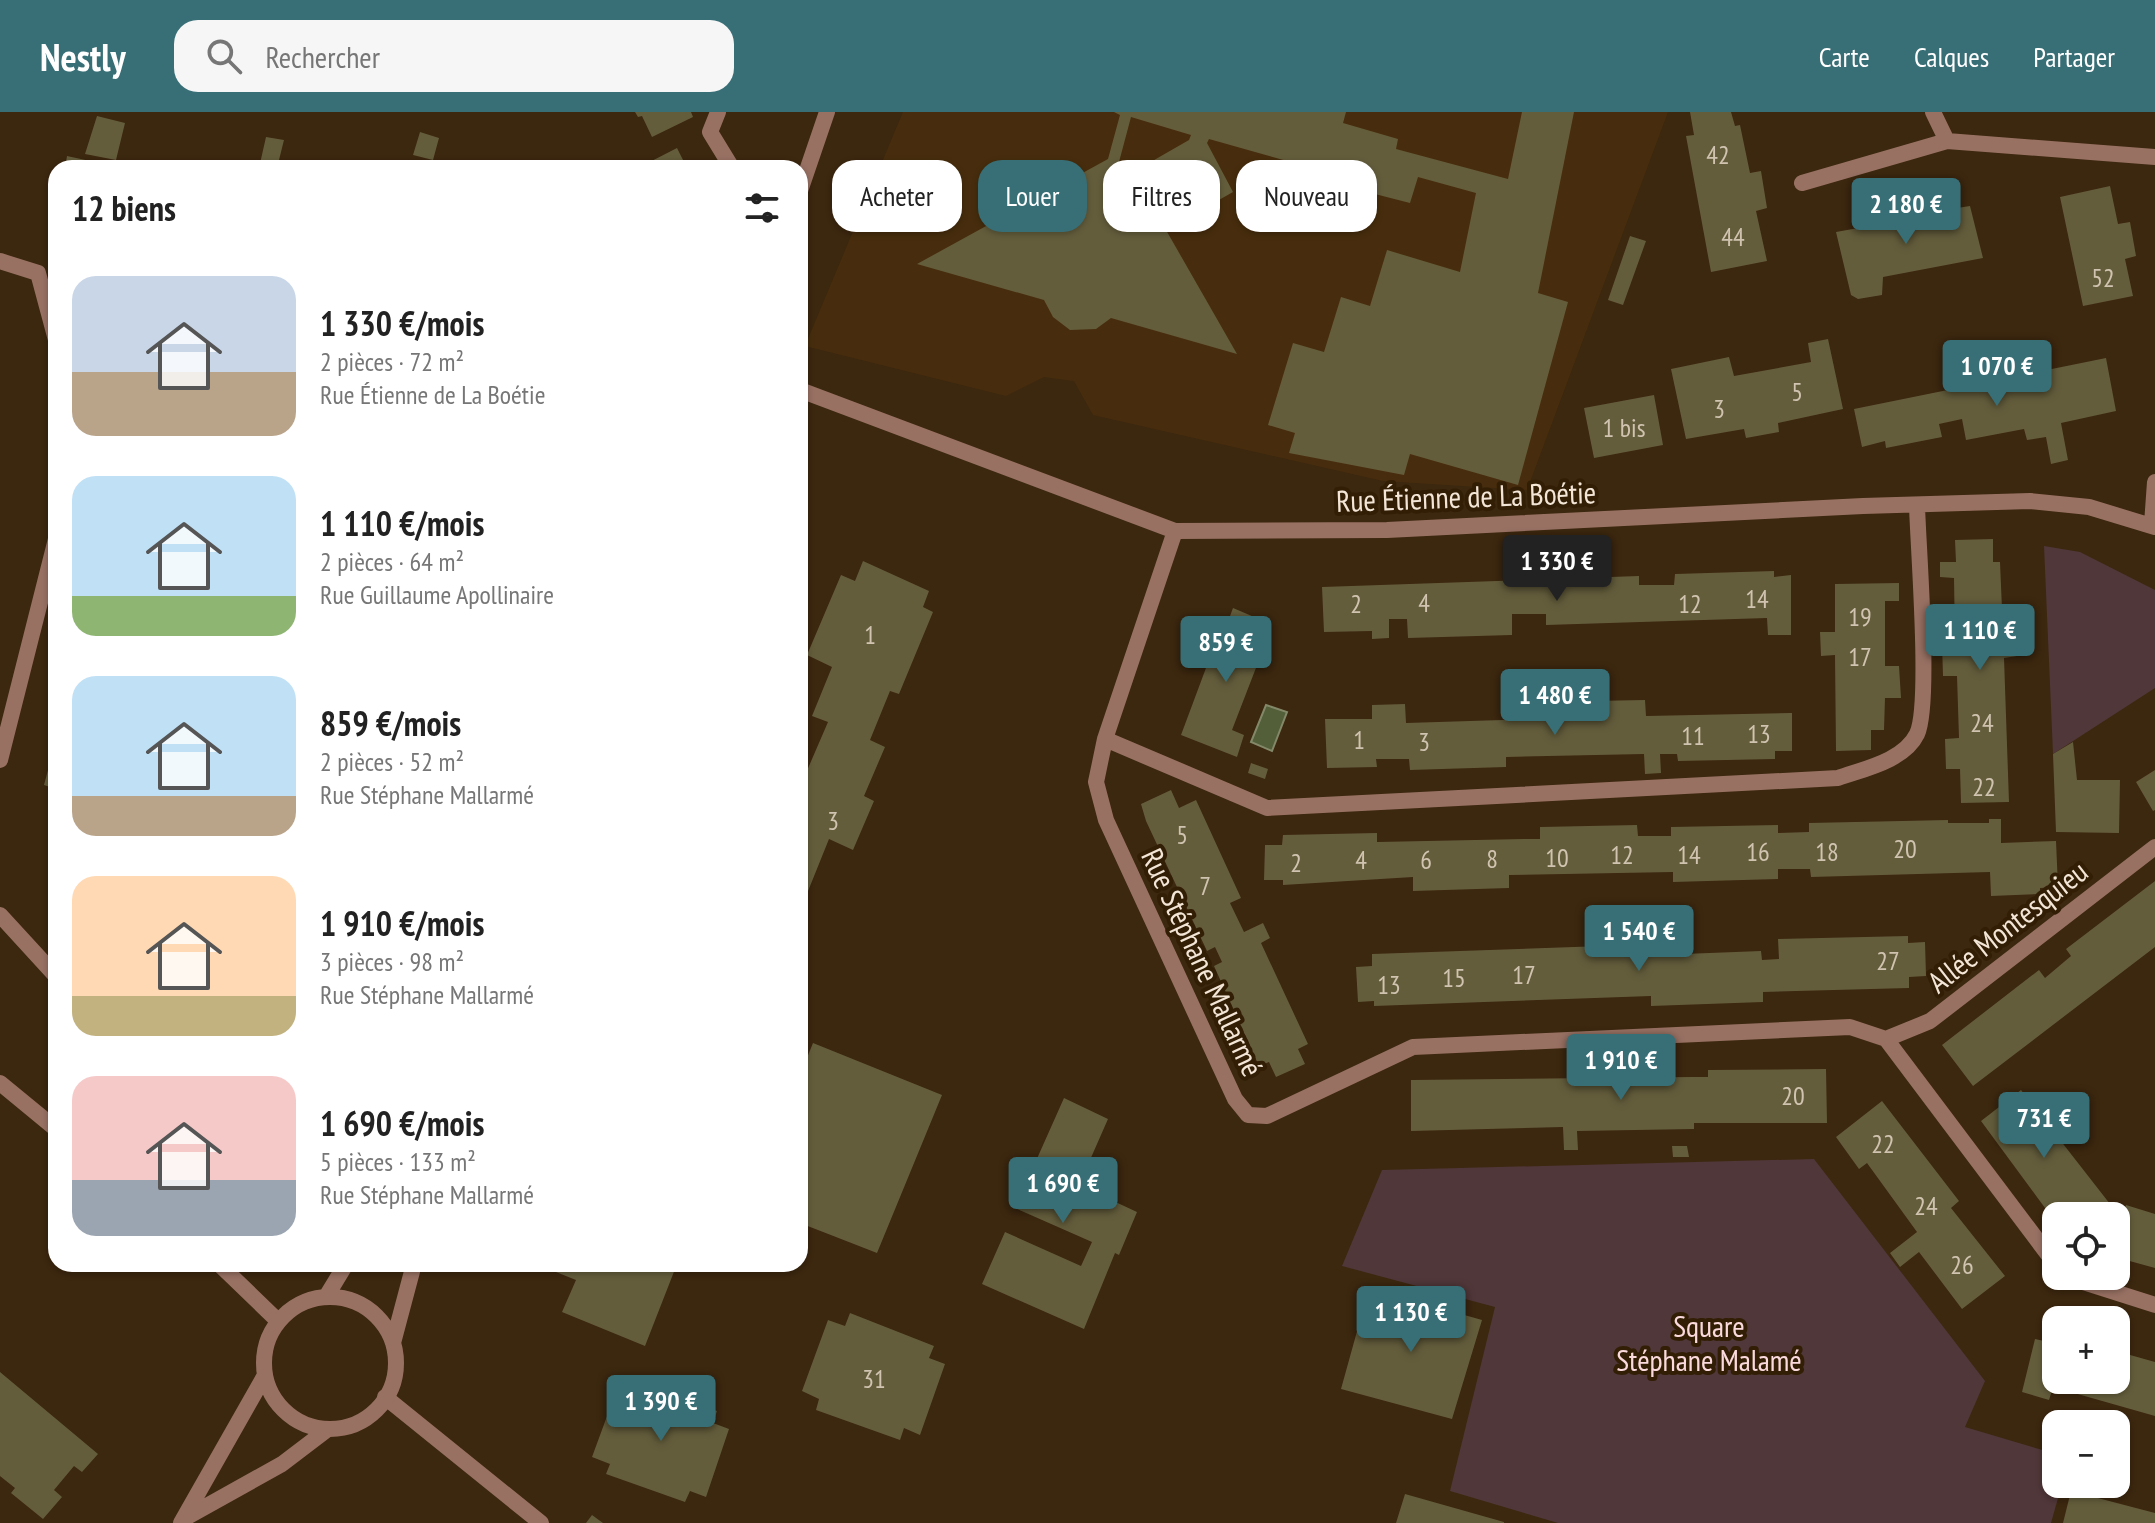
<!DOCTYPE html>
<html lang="fr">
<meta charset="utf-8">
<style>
:root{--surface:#fff;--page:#f6f6f6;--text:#222;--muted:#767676;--accent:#386e76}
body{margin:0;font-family:"PT Sans Narrow",sans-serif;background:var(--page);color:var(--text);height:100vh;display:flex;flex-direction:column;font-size:30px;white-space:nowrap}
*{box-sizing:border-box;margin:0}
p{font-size:26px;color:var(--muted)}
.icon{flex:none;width:44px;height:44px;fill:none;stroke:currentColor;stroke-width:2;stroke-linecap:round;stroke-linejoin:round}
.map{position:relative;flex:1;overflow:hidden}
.drawer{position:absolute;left:48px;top:48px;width:760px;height:1112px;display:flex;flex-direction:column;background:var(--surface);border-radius:24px;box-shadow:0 2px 6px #0004}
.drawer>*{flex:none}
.top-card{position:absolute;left:832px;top:48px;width:760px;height:72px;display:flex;gap:16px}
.buttons{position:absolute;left:2042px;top:1090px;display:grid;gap:16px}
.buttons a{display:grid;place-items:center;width:88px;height:88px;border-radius:16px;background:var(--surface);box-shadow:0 2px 6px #0004;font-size:40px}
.price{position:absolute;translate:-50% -68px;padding:0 18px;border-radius:8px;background:var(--accent);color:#fff;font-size:26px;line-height:52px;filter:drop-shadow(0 2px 4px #0008)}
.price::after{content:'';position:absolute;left:50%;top:48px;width:24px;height:18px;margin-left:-12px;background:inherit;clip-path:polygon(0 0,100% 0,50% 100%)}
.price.current{background:#222;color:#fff}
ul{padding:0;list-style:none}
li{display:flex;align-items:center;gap:24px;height:200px;padding:0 24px}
li span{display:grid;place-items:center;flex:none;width:224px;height:160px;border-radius:24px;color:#555}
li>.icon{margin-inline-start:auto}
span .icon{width:96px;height:96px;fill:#fffc;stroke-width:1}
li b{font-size:34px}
h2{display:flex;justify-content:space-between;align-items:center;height:96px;padding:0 24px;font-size:34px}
.chip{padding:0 28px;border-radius:24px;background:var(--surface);box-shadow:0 2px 6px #0004;font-size:28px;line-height:72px}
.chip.current{background:var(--accent);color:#fff}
header{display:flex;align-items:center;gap:48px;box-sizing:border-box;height:112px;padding:0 40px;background:var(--accent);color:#fff}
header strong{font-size:38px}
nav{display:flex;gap:44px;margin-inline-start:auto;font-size:28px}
.search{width:560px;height:72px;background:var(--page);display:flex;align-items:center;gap:20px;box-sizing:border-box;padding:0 28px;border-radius:24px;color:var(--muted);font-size:30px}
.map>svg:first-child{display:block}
.built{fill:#472d0d}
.green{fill:#503739}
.water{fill:#525f39;stroke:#838868;stroke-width:2}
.building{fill:#645d3c;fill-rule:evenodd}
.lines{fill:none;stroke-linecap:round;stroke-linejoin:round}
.service{stroke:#987163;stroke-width:16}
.minor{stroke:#987163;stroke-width:16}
.tertiary{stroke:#987163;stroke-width:16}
.labels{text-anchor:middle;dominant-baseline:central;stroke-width:8;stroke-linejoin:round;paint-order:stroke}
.number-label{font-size:26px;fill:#d0c4b0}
.street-label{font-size:30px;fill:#f4e6d7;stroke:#321e05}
.park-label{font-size:30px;fill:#fadadc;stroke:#321e05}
</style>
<header>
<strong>Nestly</strong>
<div class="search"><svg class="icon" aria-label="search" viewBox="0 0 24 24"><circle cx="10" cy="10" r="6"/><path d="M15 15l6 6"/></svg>Rechercher</div>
<nav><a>Carte</a><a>Calques</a><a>Partager</a></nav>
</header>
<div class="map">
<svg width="2155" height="1411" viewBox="0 0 2155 1411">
<rect width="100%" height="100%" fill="#3c270f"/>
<path class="built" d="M903,0h765l-141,378 -144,-9 -290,-66 -19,-34 -30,-4 -38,19 -201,-50z"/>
<path class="green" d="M2044,434l36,6 75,38v98l-102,66z
M1814,1047l171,222 -20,46 91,27v30h6l-11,39h-493l-108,-32 45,-184 -153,-41 40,-96z"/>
<path class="water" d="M1266,593l21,7 -15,39 -21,-9z"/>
<path class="building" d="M635,0h56l2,5 -41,20 -10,-21 -4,1z
M1114,0h232l-3,11 55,16 -2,10 112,30 14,-67h52l-36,181 30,9 -50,183 -108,-31 -6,21 -115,-22 6,-20 -27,-8 25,-82 31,9 17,-55 29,9 17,-56 73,22 16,-79 -58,-16 -8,26 -39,-10 2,-9 -26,-7 -7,24 -36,-9 8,-24 -103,-29 -2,4 26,49 -67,38 71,124 -126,-36 -15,11 -26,1 -17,-13 -9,-17 -127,-36 191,-105 12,-44zM1131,5l60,18 -2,5 -54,31 -2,-4 -9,4 -5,-9z
M1690,0h41l4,14 5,-1 10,48 11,-2 6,37 -11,3 11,50 -56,11 -25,-136 8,-1z
M97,4l28,7 -9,37 -31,-6z
M420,20l19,6 -6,22 -20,-5z
M266,25l18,3 -7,28h-18z
M677,36l8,16 -9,4h-38z
M67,44l23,5 -2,7h-23z
M116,50l19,5v1h-21z
M2110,74l8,38 12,-2 6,34 -11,3 8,37 -50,10 -23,-109z
M56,77v24l-6,-2z
M1916,94l3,8 51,-8 13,52 -100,19 -1,18 -24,4 -7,-4 -15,-63 50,-9 -2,-11z
M1630,124l16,5 -23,64 -15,-5z
M1828,227l15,70 -65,14 1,9 -33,6 -2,-9 -58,10 -15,-70 58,-12 5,19 77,-14 -3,-19z
M2106,246l10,53 -55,12 7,37 -17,4 -5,-27 -19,3 -3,-11 -58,11 -4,-21 -23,5 3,13 -56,11 -1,-7 -23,6 -8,-38z
M1654,283l9,50 -69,13 -10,-50z
M1993,427v23h7l2,47h15v47l-13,2 5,144 -48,1 -1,-34h-14l-1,-30 14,-1 -2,-62h-14l-1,-32 13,-1 -1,-65 -14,-1v-15h16l-1,-22z
M863,449l66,30 -6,16 10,5 -34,82 -9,-3 -20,49 15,7 -21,49 10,5 -21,49 -24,-11 -29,72v-141l6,3 22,-51 -16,-6 20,-49 -25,-12 34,-80 14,6z
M1774,459v6l17,-2v60h-23l-1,-17 -221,7v-11h-34v21l-104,3 -1,-19h-18v19l-17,1v-8l-48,1 -2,-45 317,-11v9h35l1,-11z
M1899,471v18h-14v65h14l2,32h-16l-1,32h-13v20l-35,1 -1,-96 -14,1 -1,-24h15v-48z
M1233,496l33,14 -5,18 5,2 -34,88 12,5 -7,22 -56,-22 41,-110 4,2z
M1645,588l1,16 146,-3v38h-17v8l-97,2 -1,-7h-17l1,19 -16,1 -1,-20 -138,3v10l-96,3 -1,-11h-33l1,8 -50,1 -2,-49h47v-14l33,-1 1,19 132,-4v-17z
M2073,630l4,38h43l-1,53 -63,-1 -3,-78z
M55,632h1v45l-12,-4z
M1251,651l17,6 -3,10 -17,-6z
M2155,658v40l-2,1 -17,-29z
M1171,678l8,18 17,-8 45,98 -11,5 14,29 19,-9 7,15 -9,5 47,101 -10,5 7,15 -29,13 -7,-15 -10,4 -45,-100 8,-4 -7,-15 -8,4 -61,-130 -5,-17z
M1989,707h12v24l55,-2 2,46 -18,1v6l-49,2 -1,-24 -179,5 -1,-8h-32v10l-105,3v-10l-164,3v13l-96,3v-14l-130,8v-5h-19l1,-35h17l1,-10 94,-2v9l147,-3h16v-12l97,-2 1,11h33v-9l107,-2v8l31,-1v-9l139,-3v3h41z
M2155,769v66l-182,139 -31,-41 97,-75 6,8 26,-22 -5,-7z
M1908,824v7l17,-1 1,34 -17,1v11l-146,4v10l-112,4v-10l-277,10v-5l-16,1 -2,-35 16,-1v-12l259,-9 1,11 129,-5 1,9 17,-1 -1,-20z
M813,931l129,52 -65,158 -77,-30v-148z
M1826,957l1,54h-133v6l-117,2 1,19h-14l-1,-23 -152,4v-51l282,-3h15v-7z
M2021,978l89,114 -16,12h-38v7l-75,-102z
M1064,986l44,21 -29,66 58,27 -18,43 -4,-2 -31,76 -102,-45 23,-52 76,34 11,-24 -77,-34z
M1882,989l77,100 -8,7 54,68 -43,33 -43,-57 -19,15 -10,-14 27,-21 -50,-69 -8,6 -23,-32z
M1672,1034h15l2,11h-16z
M2126,1093l29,9v54l-29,-8 2,-7 -12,-4z
M536,1152h141l-32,82 -83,-34 14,-32z
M1369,1176l113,32 -30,99 -111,-30z
M850,1201l84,33 -5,12 16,6 -25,71 -16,-7 -4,12 -84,-30 3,-11 -17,-8 26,-71 17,6z
M2056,1224v44h60v-29l39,11v54l-102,-29 -4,13 -27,-8 13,-53 18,4z
M0,1260l98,82 -16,18 -8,-6 -20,24 8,7 -19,22 -32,-26 4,-5 -15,-12z
M639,1271l78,28 -4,12 16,6 -23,68 -16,-6 -5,11 -79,-28 4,-10 -18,-7 25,-68 18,6z
M2071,1379l84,22v10h-92z
M1405,1382l99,28v1h-108z
M592,1403l11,8h-17z"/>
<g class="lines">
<path class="service" d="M718,0l-8,20 22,36"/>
<path class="minor" d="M1933,0l14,29 208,16
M1802,71l145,-42
M0,149l38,12 18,67
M800,278l375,141 212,-1 476,-24 167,-5 59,6 66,20
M2152,412l3,-42
M1175,419l-70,208 -9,43 10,38 129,279 13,16 19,1 146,-69 437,-20 36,12 170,226
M1105,627l162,69 571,-30c25,-9 66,-17 79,-44 14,-30 1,-187 0,-229
M0,648l56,-221
M0,803l56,61
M1886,927l44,-18 225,-174
M0,971l56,46
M219,1152l59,57
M2064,1164l91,29
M385,1285l156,126"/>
<path class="tertiary" d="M800,79l27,-79
M326,1185l20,-33
M264 1251a66 66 0 1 1 132 0a66 66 0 1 1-132 0Z
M393,1231l21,-79
M187,1405l95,-53 46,-35
M181,1411l84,-148"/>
</g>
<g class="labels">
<g class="number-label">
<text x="1718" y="42">42</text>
<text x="1733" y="124">44</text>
<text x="2103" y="165">52</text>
<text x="1797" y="279">5</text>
<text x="1719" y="296">3</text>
<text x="1624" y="315">1 bis</text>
<text x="1757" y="486">14</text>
<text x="1424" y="490">4</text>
<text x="1356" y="491">2</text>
<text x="1690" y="491">12</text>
<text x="1860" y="504">19</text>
<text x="870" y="522">1</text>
<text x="1860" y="544">17</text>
<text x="1982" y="610">24</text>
<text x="1759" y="621">13</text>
<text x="1693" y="623">11</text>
<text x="1359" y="627">1</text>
<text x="1424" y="629">3</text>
<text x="1984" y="674">22</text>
<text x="833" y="708">3</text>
<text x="1182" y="722">5</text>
<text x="1905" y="736">20</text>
<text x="1758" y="739">16</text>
<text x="1827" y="739">18</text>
<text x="1622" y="742">12</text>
<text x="1689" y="742">14</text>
<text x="1557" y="745">10</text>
<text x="1492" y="746">8</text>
<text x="1361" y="747">4</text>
<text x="1426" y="747">6</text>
<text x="1296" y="750">2</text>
<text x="1205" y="773">7</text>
<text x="1888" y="848">27</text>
<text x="1524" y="862">17</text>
<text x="1454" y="865">15</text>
<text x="1389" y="872">13</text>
<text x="1793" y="983">20</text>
<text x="1883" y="1031">22</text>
<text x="1926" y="1093">24</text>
<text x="1962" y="1152">26</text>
<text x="874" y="1266">31</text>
</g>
<g class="street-label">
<text transform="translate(1466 384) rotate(-2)">Rue Étienne de La Boétie</text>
<text transform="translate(2007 814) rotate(-38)">Allée Montesquieu</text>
<text transform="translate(1203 850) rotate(65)">Rue Stéphane Mallarmé</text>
</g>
<g class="park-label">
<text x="1709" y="1213">Square<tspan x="1709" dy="34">Stéphane Malamé</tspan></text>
</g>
</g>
</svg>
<div class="buttons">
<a><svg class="icon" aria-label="locate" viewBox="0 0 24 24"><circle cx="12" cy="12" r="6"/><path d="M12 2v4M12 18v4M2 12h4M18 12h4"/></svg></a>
<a>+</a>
<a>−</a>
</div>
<b class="price" style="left:1906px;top:134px">2 180 €</b>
<b class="price" style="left:1997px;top:296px">1 070 €</b>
<b class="price current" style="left:1557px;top:491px">1 330 €</b>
<b class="price" style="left:1980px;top:560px">1 110 €</b>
<b class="price" style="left:1226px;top:572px">859 €</b>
<b class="price" style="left:1555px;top:625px">1 480 €</b>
<b class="price" style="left:1639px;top:861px">1 540 €</b>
<b class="price" style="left:1621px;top:990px">1 910 €</b>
<b class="price" style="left:2044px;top:1048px">731 €</b>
<b class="price" style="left:1063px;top:1113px">1 690 €</b>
<b class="price" style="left:1411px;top:1242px">1 130 €</b>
<b class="price" style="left:661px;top:1331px">1 390 €</b>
<div class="top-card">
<a class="chip">Acheter</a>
<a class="chip current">Louer</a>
<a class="chip">Filtres</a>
<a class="chip">Nouveau</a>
</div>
<section class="drawer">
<h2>12 biens<svg class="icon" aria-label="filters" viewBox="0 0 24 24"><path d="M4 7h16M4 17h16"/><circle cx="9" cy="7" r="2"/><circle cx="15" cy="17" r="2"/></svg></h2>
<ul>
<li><span style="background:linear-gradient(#c9d6e8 60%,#b9a48a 0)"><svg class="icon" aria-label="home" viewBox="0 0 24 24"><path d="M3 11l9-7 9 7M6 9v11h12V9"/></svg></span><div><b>1 330 €/mois</b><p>2 pièces · 72 m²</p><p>Rue Étienne de La Boétie</p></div></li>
<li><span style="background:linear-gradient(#bfe0f5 75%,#8fb573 0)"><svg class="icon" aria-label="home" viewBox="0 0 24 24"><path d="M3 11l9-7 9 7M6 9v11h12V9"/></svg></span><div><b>1 110 €/mois</b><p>2 pièces · 64 m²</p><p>Rue Guillaume Apollinaire</p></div></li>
<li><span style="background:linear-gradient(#bfe0f5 75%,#b9a48a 0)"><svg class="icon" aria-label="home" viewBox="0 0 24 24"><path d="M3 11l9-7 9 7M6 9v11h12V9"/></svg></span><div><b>859 €/mois</b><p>2 pièces · 52 m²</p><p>Rue Stéphane Mallarmé</p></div></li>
<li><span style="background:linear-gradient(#ffd9b3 75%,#c2b280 0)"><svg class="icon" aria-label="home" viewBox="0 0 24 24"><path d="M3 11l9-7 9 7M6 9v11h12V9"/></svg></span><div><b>1 910 €/mois</b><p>3 pièces · 98 m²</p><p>Rue Stéphane Mallarmé</p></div></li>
<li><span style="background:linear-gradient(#f6c9c9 65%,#9aa5b1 0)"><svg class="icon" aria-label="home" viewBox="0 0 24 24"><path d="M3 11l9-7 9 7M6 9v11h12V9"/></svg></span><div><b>1 690 €/mois</b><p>5 pièces · 133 m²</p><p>Rue Stéphane Mallarmé</p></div></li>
</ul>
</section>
</div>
